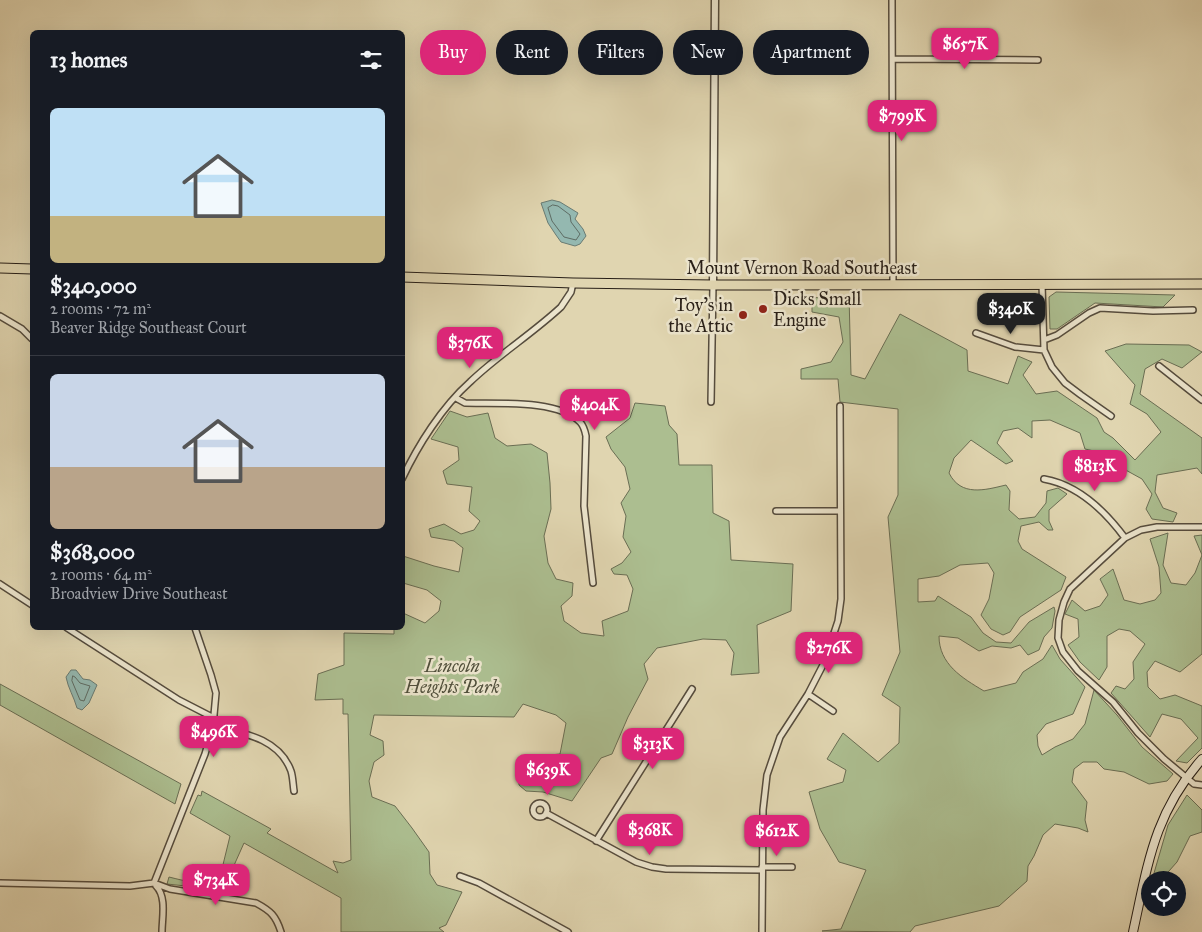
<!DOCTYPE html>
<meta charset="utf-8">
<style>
:root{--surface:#171b24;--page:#20242c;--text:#f1f3f6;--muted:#9ea1a6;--line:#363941;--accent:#db2777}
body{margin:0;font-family:"IM FELL Great Primer",serif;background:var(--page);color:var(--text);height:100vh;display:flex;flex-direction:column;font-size:19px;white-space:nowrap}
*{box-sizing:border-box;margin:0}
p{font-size:16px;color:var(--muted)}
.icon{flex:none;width:28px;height:28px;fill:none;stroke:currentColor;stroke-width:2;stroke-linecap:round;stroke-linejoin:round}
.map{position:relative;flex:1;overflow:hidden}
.panel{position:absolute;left:30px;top:30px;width:375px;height:600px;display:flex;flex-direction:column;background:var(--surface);border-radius:8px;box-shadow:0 5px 20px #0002}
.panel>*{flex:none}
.hud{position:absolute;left:420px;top:30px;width:475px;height:45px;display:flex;gap:10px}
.buttons{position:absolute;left:1141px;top:871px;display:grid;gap:10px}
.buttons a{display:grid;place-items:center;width:45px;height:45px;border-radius:50%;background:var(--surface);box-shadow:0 5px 20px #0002;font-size:25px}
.price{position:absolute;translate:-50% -42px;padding:0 11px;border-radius:10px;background:var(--accent);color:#fff;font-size:16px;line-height:32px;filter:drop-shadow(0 1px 2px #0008)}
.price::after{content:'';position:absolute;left:50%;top:30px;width:15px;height:11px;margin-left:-8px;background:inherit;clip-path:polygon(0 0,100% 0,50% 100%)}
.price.on{background:#222;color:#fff}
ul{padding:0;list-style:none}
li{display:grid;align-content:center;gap:10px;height:265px;padding:0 20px}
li+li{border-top:1px solid var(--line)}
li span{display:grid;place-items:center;height:155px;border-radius:8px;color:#555}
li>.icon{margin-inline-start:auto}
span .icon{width:90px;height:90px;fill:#fffc;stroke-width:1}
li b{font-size:21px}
h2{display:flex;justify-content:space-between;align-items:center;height:60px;padding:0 20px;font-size:21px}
.chip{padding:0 18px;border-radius:22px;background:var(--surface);box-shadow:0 5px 20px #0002;font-size:18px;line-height:45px}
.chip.on{background:var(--accent);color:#fff}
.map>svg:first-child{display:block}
.green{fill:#acbe90;stroke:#6a6e54}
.water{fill:#94b8b0;stroke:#697b73}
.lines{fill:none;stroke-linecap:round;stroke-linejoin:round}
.shore{stroke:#5e6c64;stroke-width:1}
.minor-casing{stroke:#564c3d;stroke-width:8}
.tertiary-casing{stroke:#564c3d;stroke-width:9}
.secondary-casing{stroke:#281f17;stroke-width:10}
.primary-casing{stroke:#281f17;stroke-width:11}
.minor{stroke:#ebe4cc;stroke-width:5}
.tertiary{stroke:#ebe4cc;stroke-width:6}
.secondary{stroke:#ebe4cc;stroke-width:8}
.primary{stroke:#e0d5b0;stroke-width:9}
.poi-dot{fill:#8f2418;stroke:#ebe4cc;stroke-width:2}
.labels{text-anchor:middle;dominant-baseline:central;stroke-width:5;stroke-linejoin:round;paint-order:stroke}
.street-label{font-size:18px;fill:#281f17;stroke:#ebe4cc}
.poi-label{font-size:18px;fill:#281f17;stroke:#ebe4cc;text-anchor:start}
.park-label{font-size:18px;font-style:italic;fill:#504f3b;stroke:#ebe4cc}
</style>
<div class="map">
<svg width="1202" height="932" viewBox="0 0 1202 932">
<rect width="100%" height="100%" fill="#e0d5b0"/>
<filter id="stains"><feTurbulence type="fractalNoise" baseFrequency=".004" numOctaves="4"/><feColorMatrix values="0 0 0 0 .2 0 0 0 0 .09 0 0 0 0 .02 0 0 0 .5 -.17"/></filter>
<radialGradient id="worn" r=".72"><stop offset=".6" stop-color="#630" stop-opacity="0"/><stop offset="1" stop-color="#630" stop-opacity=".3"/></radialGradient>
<path class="green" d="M1056,292l119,3 -12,12 -68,-4 -38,26h-7l-1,-32z
M849,295l2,80 14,4 35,-65 67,36 1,21 40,13 10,-28 14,6 -9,13 13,19 21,-3 40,27 7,14 9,6 22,22 26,-28 -14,-18 -17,-10 5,-19 -30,-34 21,-7 63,1 13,7 -20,16 -20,-9 -17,10 -5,25 62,44v36l-5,-6 -40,7 -2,17 8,16 14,5 -4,9 -21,-3 -6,-10 6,-15 -10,-15 -20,-11 -10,-13 -27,-6 -5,-16 -30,-13 -18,1v17l-14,-10 -15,3 -6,12 16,18 -7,3 -35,-24 -17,18 -5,15c12,24 36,17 57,12l4,6 -1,19 10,9 16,-2 11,-14 1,-12 11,-3 9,6 -18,16v11l4,9h-5l-9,-8 -18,4 -3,15 4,8 44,28 -5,13 -41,27 -10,15 -7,3 -12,-6 -10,-14 8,-16 5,-26 -6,-10 -28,2 -21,11 -21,3v23l17,-1 3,-5 33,21 12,16 13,9 15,1 18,-21 25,-15 1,4 -3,17 -8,9 -5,13 -11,5 -8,-10 -9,3 -19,-2 -13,5 -21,-13 -19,-2c0,28 23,42 45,55l32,-8 7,-11 20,-13 9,-14 8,14 25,28 -12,27 -27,10 -9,11 1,11 4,9 13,-8 18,-8 12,-15 9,-34 23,25 25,32 31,27 -6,7 -18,3 -25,-12 -20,-3 -7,-7h-14l-9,7 -2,13 15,20 -2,18 3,12 -10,-4 -23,-4 -12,11 -9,21 -6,10 -1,15 -28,25 -84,20 -5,6 -88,-1 19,-2 25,-59 -27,-8 -19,-33 -11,-37 34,-10 3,-12 -19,-11 16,-26 35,29 21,-19 1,-36 -18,-12 18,-43 -12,-135 10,-22v-86l-58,-7 -2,-23h-37v-10l30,-7 12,-20 -4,-25 -27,-5v-14z
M635,403l30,3 4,19 8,9 2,31h33l1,48 16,8 2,39 62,4 -2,47 -34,14 2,48 -28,2 3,-22 -8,-13 -23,-1 -46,9 -13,16 4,15 -20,38 -16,37 -11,4 -29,43 -29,-9 -17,-1 -7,-6v-14l11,-14 30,-3 6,-31 -10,-8 -33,-11 -9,13 -140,-2 -4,20 13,6 1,14 -10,7 -5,19 3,16 23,9 17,22 17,24 1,22 7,11 25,7 -16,33 -7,3 5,4h-103v-34l-97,-55 -21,47 -56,-6 2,-7c16,4 34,9 50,4l11,-45 -40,-23 8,-18 3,1 1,-5 69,38 -4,4 71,40 -5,-12 10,2 8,-3 -3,-146h-5v-15l-28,1 3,-26 26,-9v-32l50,1v-6h8l1,-15 22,10 14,-12 2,-10 -14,-11 -24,-7v-27l31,10 25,6 4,-24 -9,-7 -23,-4 -2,-8 15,-5 17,10 13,-4 6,-9 -11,-10 3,-24 -25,-3 -4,-13 16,-11 -1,-13 -27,-8 19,-28 17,6 21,-4 7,25 12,8 24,-2 16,9 3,30 1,26 -7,27 4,27 8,16 17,4 -1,13 -11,10 3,15 17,12 23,3 -2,-15 26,-10 5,-22 -6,-14 -13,-1 -3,-5 11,-6 9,-11 -8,-15 3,-21 -5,-13 9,-14 -5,-22 -14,-18 -5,-12 24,-19z
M1168,533l-5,32 8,18 15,2 9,-12 7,-18 -8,-19 8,-1v119l-22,18 -25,-11 -8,11 1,15 12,12 15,-4 27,11v42l-15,15 -11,-2 22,-23 -17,-19 -19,-5 -12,23 -39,-44 5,-7 9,3 9,-10 -1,-17 12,-18 -15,-13 -11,-2 -12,7v31l-8,13 -19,-18 -12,-17 11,-8 -1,-18 -13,-5 7,-14 13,11 15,-5 8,-11 -8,-16 13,-10 11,31 16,4 15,-4 6,-7 -2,-26 -9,-28z
M0,684l181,100 -6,20 -175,-99z
M1187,795l15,15v22l-12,4 -13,26 -16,18h-9l16,-55z"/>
<path class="water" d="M552,200l8,2 18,11 -3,6 8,10 3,7 -6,8 -5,2 -14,-4 -5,-7 -8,-12 -7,-20z
M71,670h5l7,9 7,1 7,5 -8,18 -7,7 -5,-2c-3,-11 -9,-20 -11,-31z"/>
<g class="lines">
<path class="shore" d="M553,205l5,1 12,9 1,7 9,12 -4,6 -12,-3 -12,-16 -4,-13z
M73,676l2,1 5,6 10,3 -6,15 -4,-1 -8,-19z"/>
<defs>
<path id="minor" d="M892,0l1,284
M893,59l145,1
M1042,284l2,66 8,17 13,16 16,12 30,21
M0,316l22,13 10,10
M976,333l39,14 29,3
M1044,340l13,-5 32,-22 11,-5 53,3 40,-1
M1159,366l43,34
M456,398l9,5c31,1 93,-4 115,19 4,4 5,9 6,14l-2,70 9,77
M711,402l2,-117
M402,479c16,-34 40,-72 68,-97 28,-27 62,-48 91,-75l10,-15 2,-9
M1044,479c35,6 61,32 81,59
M776,511h64
M1202,527h-45l-16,3 -16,8 -55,51 -6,13 -5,18 -1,18 5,14 15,19 35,31 25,31 26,26 30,25 8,1
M0,584l32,21
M67,628l112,72 35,18
M808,694l25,17
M213,726c30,7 66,12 78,45 2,6 2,14 3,20
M533 810a7 7 0 1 1 14 0a7 7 0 1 1-14 0Z
M546,813l90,49 16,5 14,2 96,1
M596,841l96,-152
M762,867h30
M460,876l19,7 89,49
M0,883l130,3 24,-3 16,6 86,14c15,8 20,13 25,29
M154,883l51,-129 8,-28 3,-33 -5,-18 -16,-47
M156,886c11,11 6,32 6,46
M762,932l1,-122 4,-35 13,-38 28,-43 16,-31 14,-42 3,-22 -1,-193"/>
<path id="tertiary" d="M713,285l2,-285"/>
<path id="secondary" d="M1133,932c15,-68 21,-119 69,-173"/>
<path id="primary" d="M0,268l32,1
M402,277l171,6 140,2 489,-1"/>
</defs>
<use href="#minor" class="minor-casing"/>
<use href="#tertiary" class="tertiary-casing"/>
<use href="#secondary" class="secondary-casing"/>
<use href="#primary" class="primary-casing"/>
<use href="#minor" class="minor"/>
<use href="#tertiary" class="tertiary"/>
<use href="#secondary" class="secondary"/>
<use href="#primary" class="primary"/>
</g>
<g class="poi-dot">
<circle cx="763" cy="309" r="5"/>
<circle cx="743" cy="315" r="5"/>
</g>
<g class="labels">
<g class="street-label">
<text x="802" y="268">Mount Vernon Road Southeast</text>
</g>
<g class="poi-label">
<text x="773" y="299">Dicks Small<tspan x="773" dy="21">Engine</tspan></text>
<text x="733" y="305" text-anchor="end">Toy's in<tspan x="733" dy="21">the Attic</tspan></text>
</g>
<g class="park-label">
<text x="452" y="666">Lincoln<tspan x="452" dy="21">Heights Park</tspan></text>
</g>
</g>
<rect width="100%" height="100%" filter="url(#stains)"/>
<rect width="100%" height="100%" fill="url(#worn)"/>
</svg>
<div class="buttons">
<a><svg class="icon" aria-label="locate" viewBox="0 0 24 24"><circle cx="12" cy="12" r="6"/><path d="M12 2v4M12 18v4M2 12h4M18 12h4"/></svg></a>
</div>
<b class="price" style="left:965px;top:70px">$657K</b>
<b class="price" style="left:902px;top:142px">$799K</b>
<b class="price on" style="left:1011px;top:335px">$340K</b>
<b class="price" style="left:470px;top:369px">$376K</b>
<b class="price" style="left:595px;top:431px">$404K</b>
<b class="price" style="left:1095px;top:492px">$813K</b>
<b class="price" style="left:829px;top:674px">$276K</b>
<b class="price" style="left:214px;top:758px">$496K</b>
<b class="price" style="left:653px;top:770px">$313K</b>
<b class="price" style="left:548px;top:796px">$639K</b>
<b class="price" style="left:650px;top:856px">$368K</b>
<b class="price" style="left:777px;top:857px">$612K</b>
<b class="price" style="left:216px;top:906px">$734K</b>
<div class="hud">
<a class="chip on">Buy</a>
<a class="chip">Rent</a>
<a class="chip">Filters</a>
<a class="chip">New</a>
<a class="chip">Apartment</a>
</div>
<section class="panel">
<h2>13 homes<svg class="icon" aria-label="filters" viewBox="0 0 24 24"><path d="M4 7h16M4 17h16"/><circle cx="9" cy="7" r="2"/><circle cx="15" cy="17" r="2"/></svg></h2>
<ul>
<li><span style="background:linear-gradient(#bfe0f5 70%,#c2b280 0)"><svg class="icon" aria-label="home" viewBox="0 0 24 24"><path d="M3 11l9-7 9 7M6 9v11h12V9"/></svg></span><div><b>$340,000</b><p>2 rooms · 72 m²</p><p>Beaver Ridge Southeast Court</p></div></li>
<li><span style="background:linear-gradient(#c9d6e8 60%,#b9a48a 0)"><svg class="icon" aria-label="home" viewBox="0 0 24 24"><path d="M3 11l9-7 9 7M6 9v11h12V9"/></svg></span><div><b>$368,000</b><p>2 rooms · 64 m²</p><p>Broadview Drive Southeast</p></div></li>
</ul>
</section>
</div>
